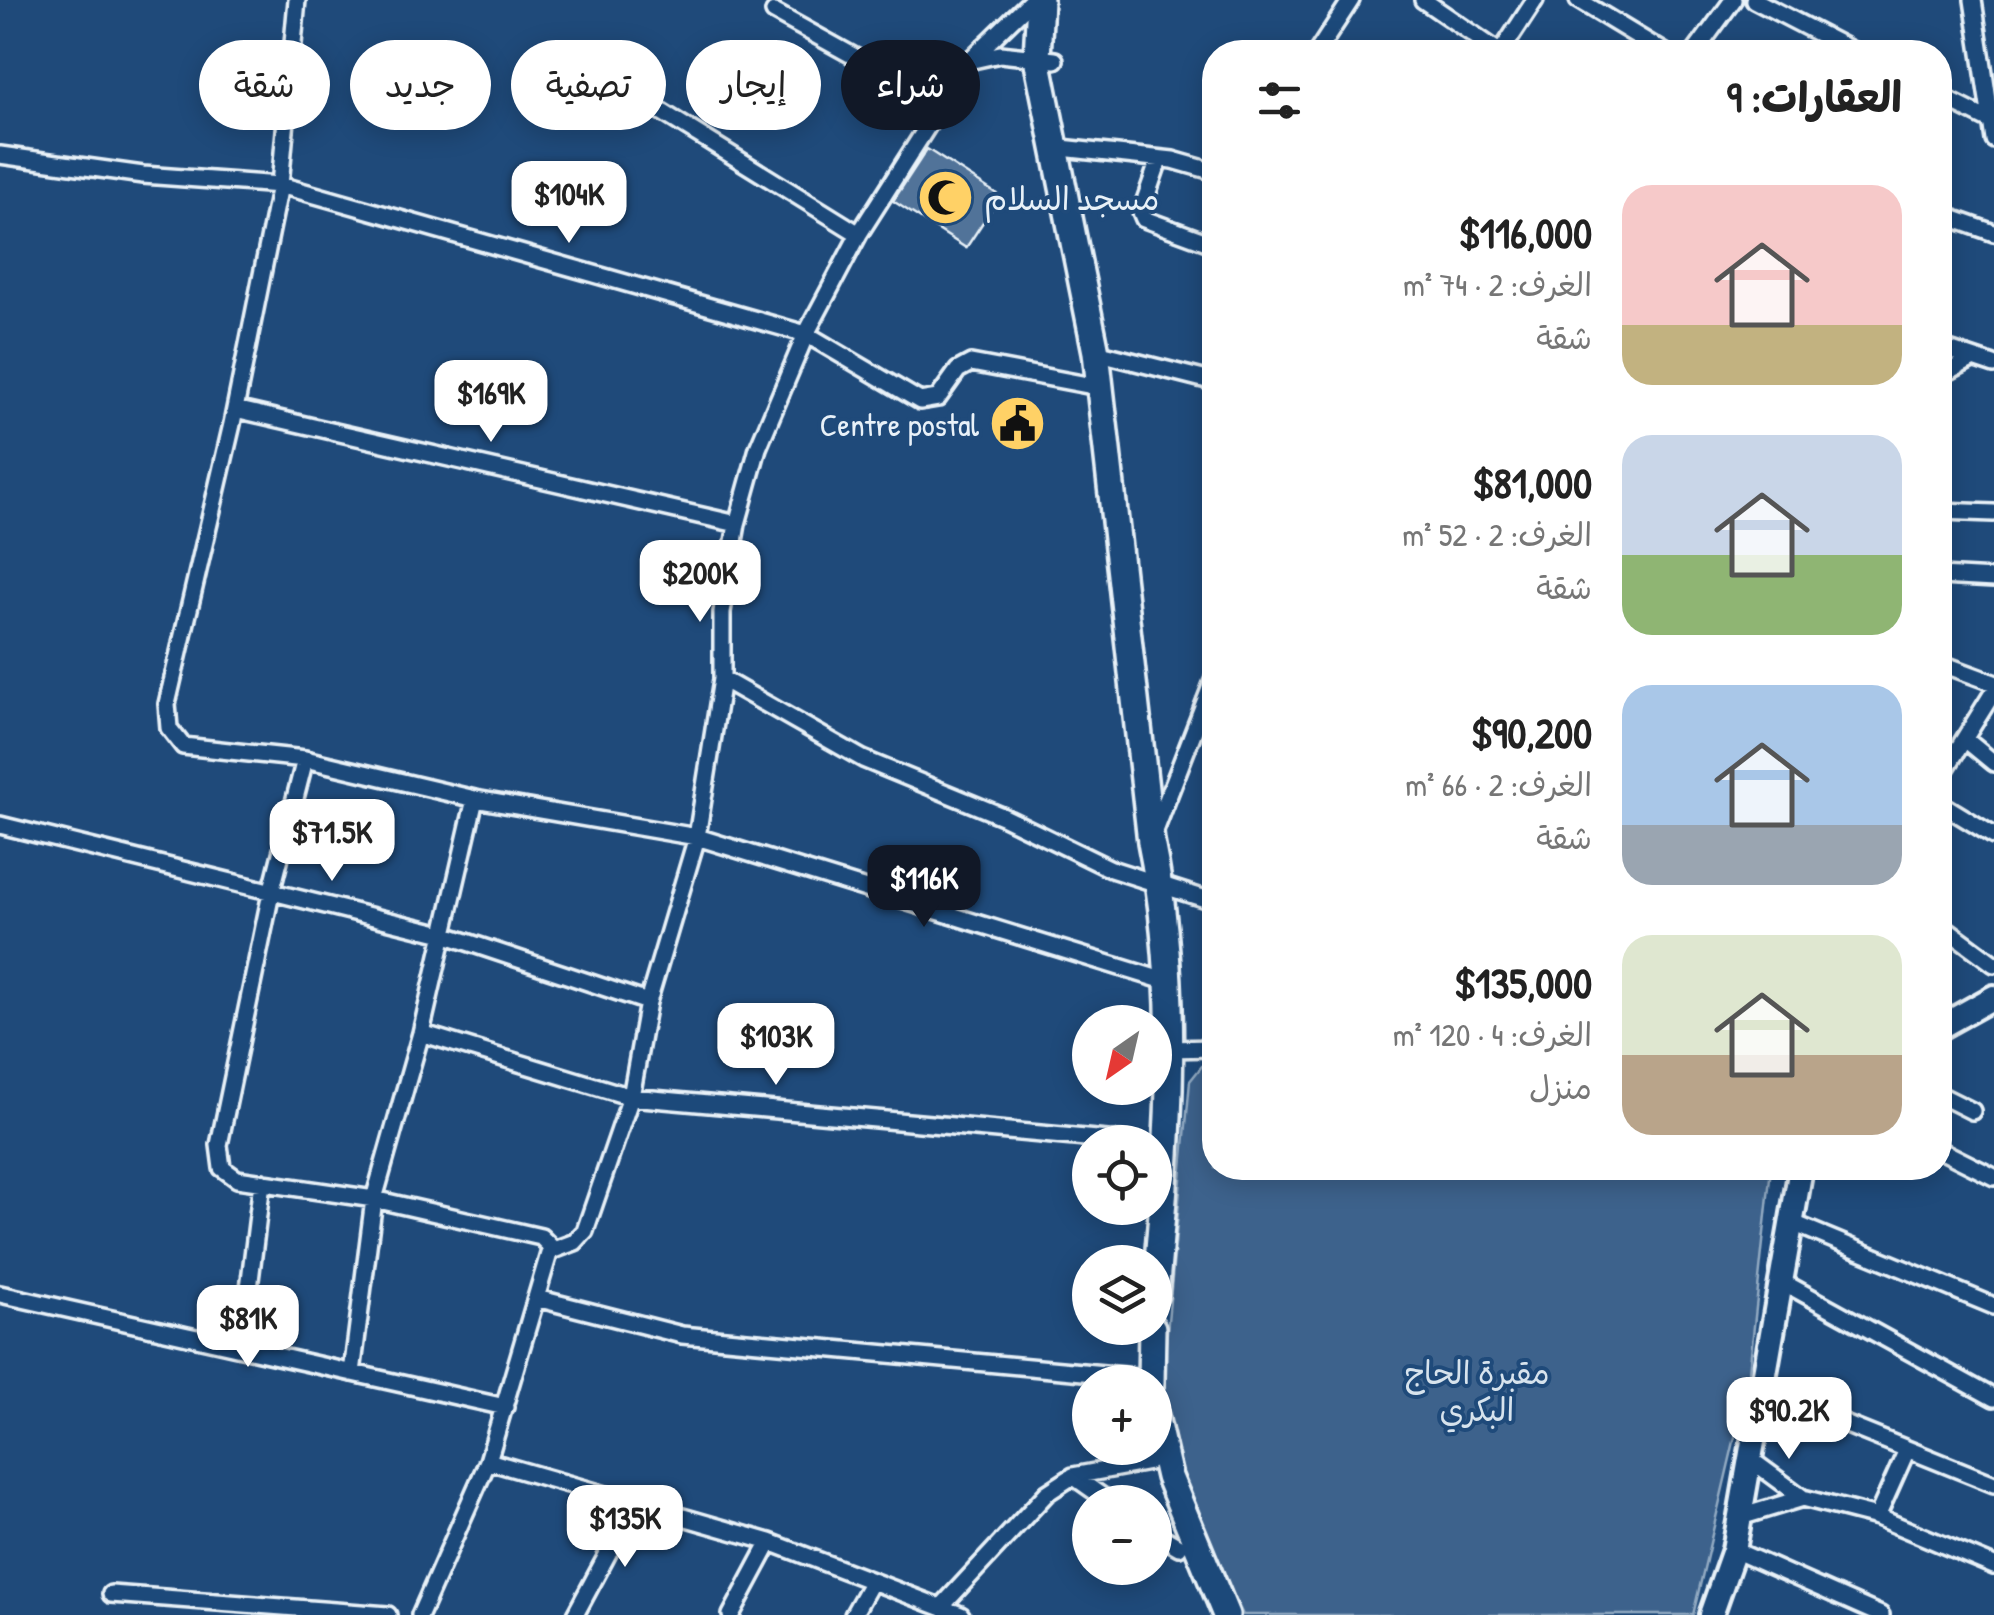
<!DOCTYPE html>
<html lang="ar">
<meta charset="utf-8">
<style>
:root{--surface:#fff;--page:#f6f6f6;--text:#222;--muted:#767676;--accent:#111827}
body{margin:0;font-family:"Patrick Hand","Playpen Sans Arabic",sans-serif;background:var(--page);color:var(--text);direction:rtl;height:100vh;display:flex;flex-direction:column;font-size:38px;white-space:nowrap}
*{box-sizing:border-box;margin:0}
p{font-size:32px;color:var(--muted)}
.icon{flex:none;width:55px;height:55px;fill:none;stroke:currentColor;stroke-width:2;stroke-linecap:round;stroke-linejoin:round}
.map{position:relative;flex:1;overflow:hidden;direction:ltr}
.drawer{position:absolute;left:1202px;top:40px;width:750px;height:1140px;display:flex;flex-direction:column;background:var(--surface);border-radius:40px;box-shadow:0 5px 25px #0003;direction:rtl}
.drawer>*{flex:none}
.hud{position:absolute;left:30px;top:40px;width:950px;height:90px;direction:rtl;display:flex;gap:20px}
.needle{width:65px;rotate:214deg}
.fabs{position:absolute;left:1072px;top:1005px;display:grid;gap:20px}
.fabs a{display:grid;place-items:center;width:100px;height:100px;border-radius:50%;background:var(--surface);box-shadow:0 5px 25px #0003;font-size:50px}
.price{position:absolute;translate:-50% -85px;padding:0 22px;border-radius:20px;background:#fff;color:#222;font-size:32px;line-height:65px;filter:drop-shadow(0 2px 5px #0008)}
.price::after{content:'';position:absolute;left:50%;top:60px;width:30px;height:22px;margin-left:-15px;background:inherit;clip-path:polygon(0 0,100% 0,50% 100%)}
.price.selected{background:var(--accent);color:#fff}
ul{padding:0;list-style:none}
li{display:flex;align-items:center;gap:30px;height:250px;padding:0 50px}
li span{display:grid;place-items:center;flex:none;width:280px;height:200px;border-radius:30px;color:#555}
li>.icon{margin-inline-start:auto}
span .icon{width:120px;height:120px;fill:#fffc;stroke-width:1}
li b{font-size:42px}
h2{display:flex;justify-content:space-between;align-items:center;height:120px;padding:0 50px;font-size:42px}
.chip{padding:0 35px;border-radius:45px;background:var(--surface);box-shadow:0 5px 25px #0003;font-size:35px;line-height:90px}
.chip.selected{background:var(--accent);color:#fff}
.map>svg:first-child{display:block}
.green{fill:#3c628c;stroke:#92aac2;stroke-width:2.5}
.building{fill:#517399;stroke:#e8f1f8;stroke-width:2.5}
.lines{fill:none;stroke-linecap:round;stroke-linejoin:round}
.street-casing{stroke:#e8f1f8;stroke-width:22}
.secondary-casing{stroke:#e8f1f8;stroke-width:30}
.primary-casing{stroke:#e8f1f8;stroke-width:32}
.street{stroke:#1f4a7a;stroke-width:15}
.secondary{stroke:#1f4a7a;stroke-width:22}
.primary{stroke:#1f4a7a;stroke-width:25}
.labels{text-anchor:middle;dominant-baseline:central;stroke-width:8;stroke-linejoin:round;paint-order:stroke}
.poi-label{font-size:32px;fill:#e8f1f8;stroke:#1f4a7a;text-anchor:start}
.park-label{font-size:32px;fill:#d7e3ed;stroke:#1f4a7a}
</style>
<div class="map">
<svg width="1994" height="1615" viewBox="0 0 1994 1615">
<rect width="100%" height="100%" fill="#1f4a7a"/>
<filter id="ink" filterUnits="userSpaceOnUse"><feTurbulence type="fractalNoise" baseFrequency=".01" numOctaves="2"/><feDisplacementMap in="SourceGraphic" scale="20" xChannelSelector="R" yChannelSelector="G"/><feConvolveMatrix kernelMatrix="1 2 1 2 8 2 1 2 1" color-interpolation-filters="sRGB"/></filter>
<g filter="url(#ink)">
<path class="green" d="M1202,1066h13v102h556l-23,214 -55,233h-450l-71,-149 -12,-57 30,-328z"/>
<path class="building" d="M927,149l73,47 -34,52 -73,-47z"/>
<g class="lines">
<defs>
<path id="street" d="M297,0l-17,185 -48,239 -65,280 2,24 14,18 122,13 170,40 222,38 468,144
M1423,0l76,52
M1578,0l86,52
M1754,0l101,52
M1973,0l21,140
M774,12l166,92
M1317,52l34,-52
M1501,52l34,-52
M1695,52l38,-52
M973,60l27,-6 55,6
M633,94l226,140
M1940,96l48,24
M1052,147l121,13 42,12
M0,155l143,20 137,10 526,149 114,67 18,-3 20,-28 13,-7 127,24
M1159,160l-18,52 3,7 71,26
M1940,214l54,19
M1940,347l54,18
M1096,352l119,30
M1940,376l32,-17
M235,409l502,115
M1940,511l54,2
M1940,576l54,3
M1940,663l54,20
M722,679l141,80 139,57 109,53 104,33
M1966,740l28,23
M305,759l-34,134 -52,252 3,23 15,11 137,20 167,38 10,10 -63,214 -68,154
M1940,778l54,-87
M1940,803l54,33
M0,825l443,109 205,68
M1155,831l60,-155
M1940,924l54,40
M421,1033l210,64 499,45
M1168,1049l47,-1
M1940,1095l32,16
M1940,1150l54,27
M1793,1223l201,83
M551,1251l24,-9 10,-11 46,-134 17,-95 49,-165 25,-158v-67l15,-88 21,-76 48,-114 53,-100 110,-173 63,-61
M1779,1280l215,118
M0,1294l505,113
M536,1298l146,37 455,42
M242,1346l20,-164
M352,1373l22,-174 47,-166 54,-234
M1765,1392l229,92
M1750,1459l53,39 74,19 117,49
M488,1461l282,81 191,73
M1073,1476l37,26
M1740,1517l63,-19
M1877,1517l29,-65
M1155,1533l24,14
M1734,1550l147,65
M111,1594l277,21
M943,1605l104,-112 26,-17 76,-14
M575,1615l60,-112
M731,1615l39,-73
M853,1615l19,-34"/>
<path id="secondary" d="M1940,1027l54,-30
M1711,1615l23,-65 67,-382"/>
<path id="primary" d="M1040,0l-3,58 59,294 55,490c30,147 18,303 4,452
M1151,1382l1,-54
M1155,1416l14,61 57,138"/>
</defs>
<use href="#street" class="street-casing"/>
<use href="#secondary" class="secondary-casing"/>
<use href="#primary" class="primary-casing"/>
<use href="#street" class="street"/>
<use href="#secondary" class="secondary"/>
<use href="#primary" class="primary"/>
</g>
</g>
<defs>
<symbol id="mosque-disc" viewBox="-11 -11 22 22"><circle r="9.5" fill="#ffd166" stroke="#1f4a7a"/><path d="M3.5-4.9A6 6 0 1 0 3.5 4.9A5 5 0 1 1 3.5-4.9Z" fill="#111"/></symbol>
<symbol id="civic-disc" viewBox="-11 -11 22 22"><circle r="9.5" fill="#ffd166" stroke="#1f4a7a"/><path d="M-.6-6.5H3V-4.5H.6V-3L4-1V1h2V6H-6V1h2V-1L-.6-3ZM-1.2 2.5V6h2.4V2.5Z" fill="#111"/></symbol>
</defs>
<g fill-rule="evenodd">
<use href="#mosque-disc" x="914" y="166" width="63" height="63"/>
<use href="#civic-disc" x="986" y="392" width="63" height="63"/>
</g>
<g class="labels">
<g class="poi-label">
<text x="984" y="198">مسجد السلام</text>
<text x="979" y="424" text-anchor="end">Centre postal</text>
</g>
<g class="park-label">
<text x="1477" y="1372">مقبرة الحاج<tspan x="1477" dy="37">البكري</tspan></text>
</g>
</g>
</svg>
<div class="fabs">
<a><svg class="needle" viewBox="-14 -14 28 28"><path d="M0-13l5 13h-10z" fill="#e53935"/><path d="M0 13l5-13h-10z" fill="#767676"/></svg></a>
<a><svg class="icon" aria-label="locate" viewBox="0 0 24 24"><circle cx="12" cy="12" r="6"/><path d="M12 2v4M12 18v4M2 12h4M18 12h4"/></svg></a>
<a><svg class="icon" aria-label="layers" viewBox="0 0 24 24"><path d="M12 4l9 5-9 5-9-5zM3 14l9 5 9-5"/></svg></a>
<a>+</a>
<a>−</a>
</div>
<b class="price" style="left:569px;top:246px">$104K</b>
<b class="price" style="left:491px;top:445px">$169K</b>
<b class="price" style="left:700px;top:625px">$200K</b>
<b class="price" style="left:332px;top:884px">$71.5K</b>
<b class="price selected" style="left:924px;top:930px">$116K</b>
<b class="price" style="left:776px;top:1088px">$103K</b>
<b class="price" style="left:248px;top:1370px">$81K</b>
<b class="price" style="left:1789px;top:1462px">$90.2K</b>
<b class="price" style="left:625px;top:1570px">$135K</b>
<div class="hud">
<a class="chip selected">شراء</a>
<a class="chip">إيجار</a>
<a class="chip">تصفية</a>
<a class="chip">جديد</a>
<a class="chip">شقة</a>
</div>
<section class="drawer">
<h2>العقارات: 9<svg class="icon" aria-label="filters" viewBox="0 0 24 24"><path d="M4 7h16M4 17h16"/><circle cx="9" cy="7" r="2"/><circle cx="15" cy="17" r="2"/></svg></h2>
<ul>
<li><span style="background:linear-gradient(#f6c9c9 70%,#c2b280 0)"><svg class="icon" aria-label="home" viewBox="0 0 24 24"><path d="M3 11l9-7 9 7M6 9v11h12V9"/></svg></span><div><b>$116,000</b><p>الغرف: 2 · 74 m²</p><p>شقة</p></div></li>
<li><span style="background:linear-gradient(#c9d6e8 60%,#8fb573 0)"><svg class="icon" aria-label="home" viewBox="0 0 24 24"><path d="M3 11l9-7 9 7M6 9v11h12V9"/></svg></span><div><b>$81,000</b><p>الغرف: 2 · 52 m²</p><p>شقة</p></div></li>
<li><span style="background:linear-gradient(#a9c7e8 70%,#9aa5b1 0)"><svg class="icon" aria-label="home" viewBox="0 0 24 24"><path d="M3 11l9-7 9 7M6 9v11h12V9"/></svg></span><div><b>$90,200</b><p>الغرف: 2 · 66 m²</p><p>شقة</p></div></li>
<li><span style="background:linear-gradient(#dfe7d0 60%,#b9a48a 0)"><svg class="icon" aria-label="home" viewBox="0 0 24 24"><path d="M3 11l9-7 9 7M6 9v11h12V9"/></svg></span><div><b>$135,000</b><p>الغرف: 4 · 120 m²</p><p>منزل</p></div></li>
</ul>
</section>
</div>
